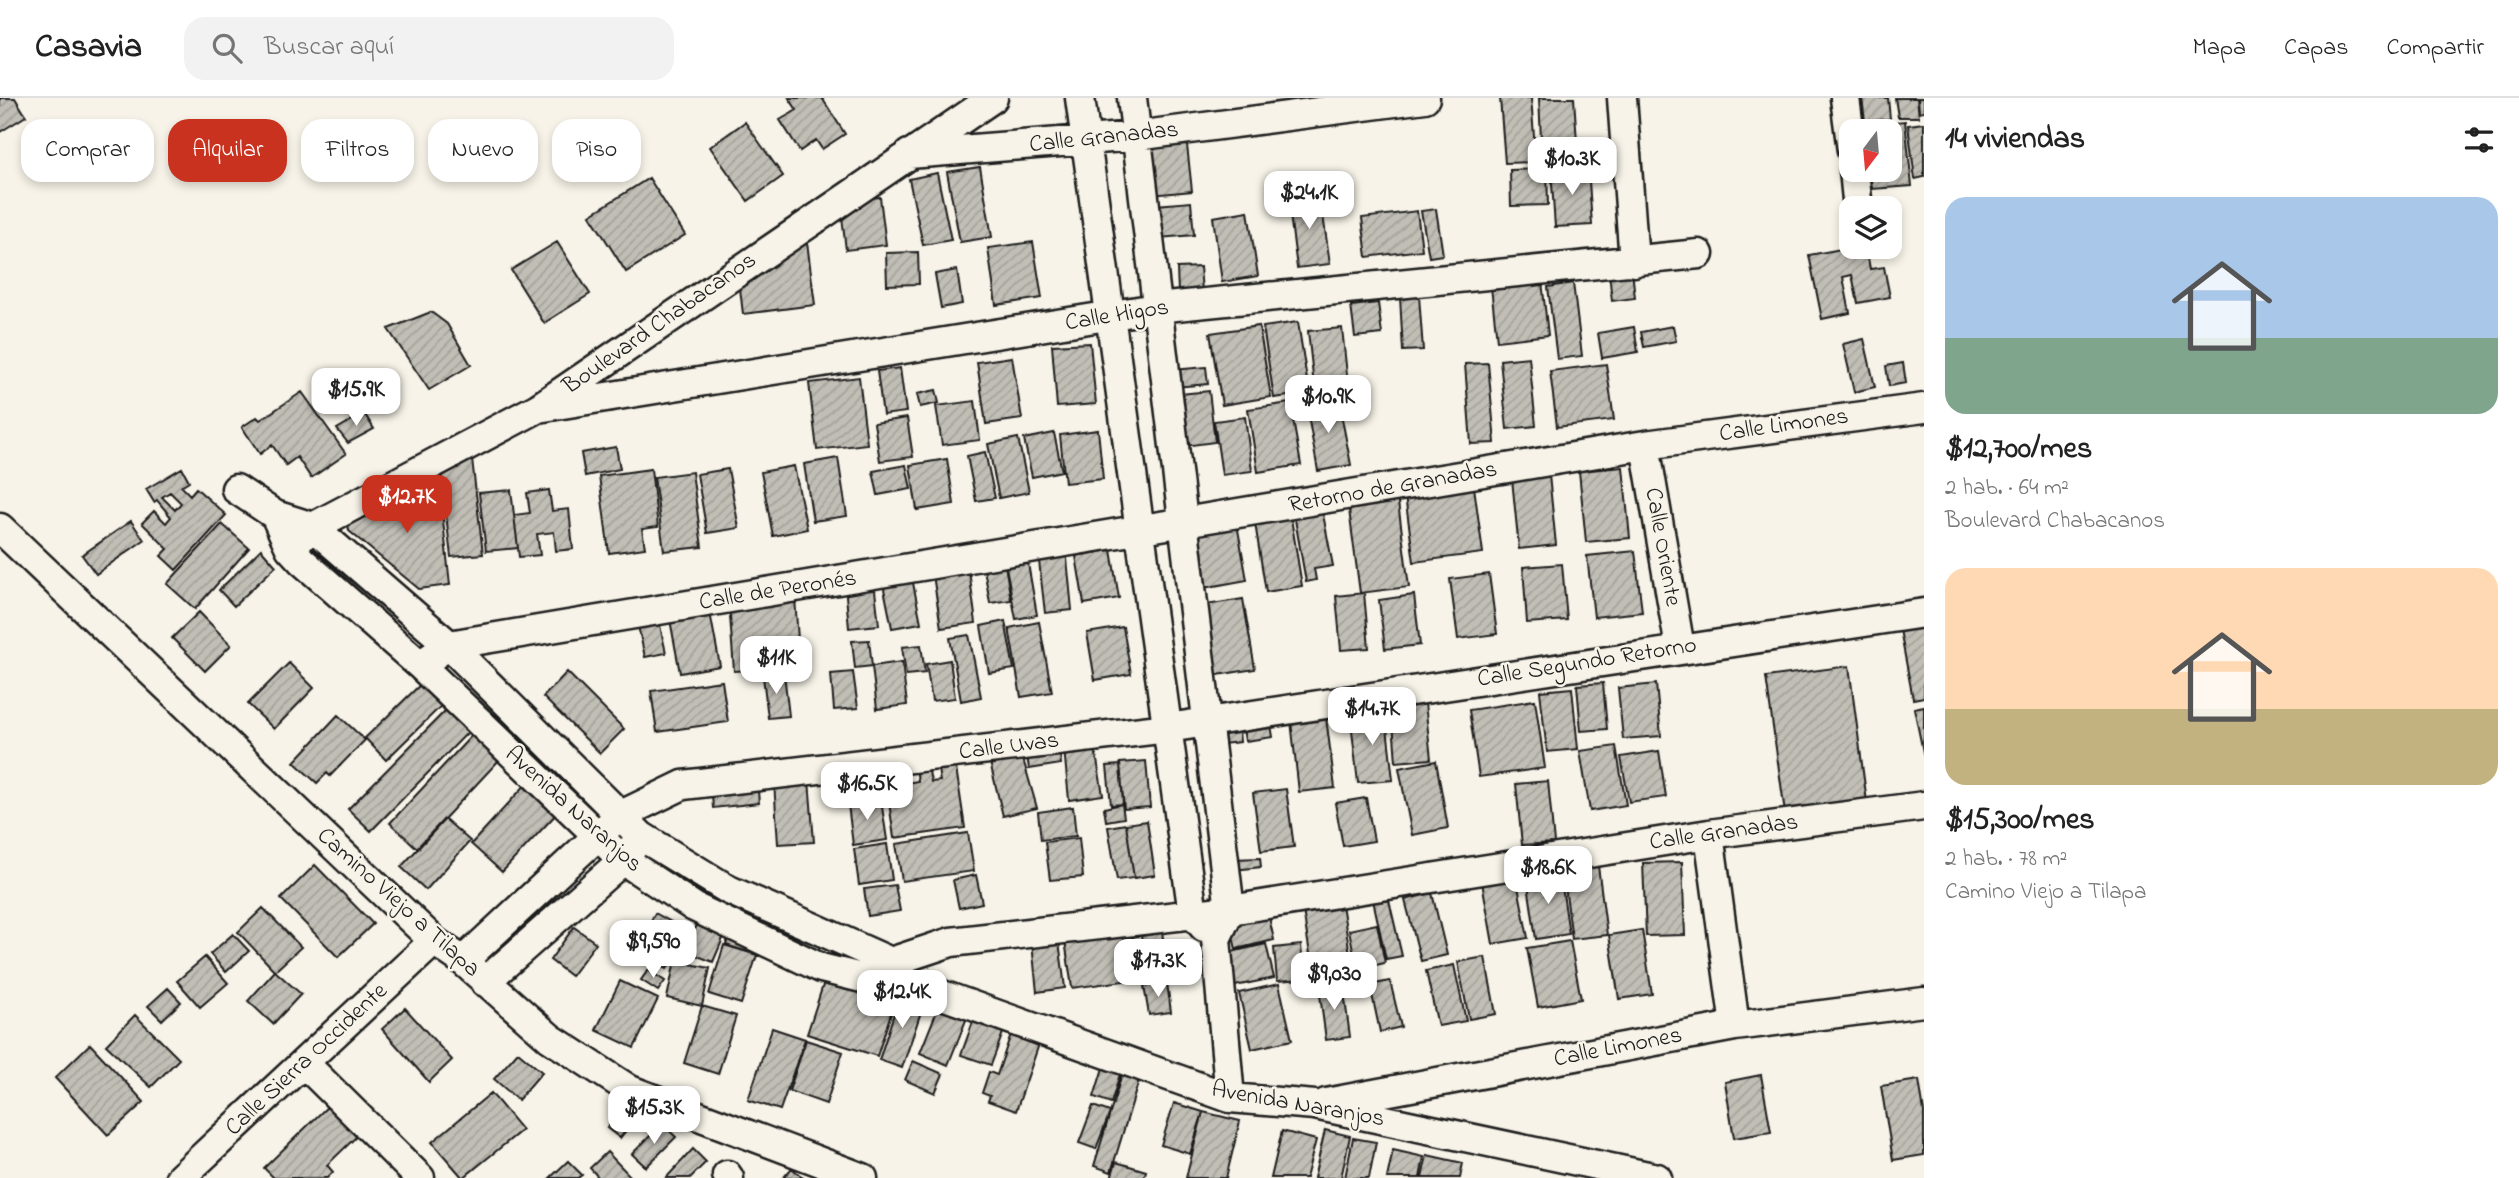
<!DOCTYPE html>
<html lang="es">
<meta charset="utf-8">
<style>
:root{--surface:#fff;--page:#f2f2f2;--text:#222;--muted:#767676;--line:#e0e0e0;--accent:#c8321e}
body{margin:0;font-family:"Indie Flower",sans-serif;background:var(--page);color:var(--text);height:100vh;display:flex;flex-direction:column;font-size:26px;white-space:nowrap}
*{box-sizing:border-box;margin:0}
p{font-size:23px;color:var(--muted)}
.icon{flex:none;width:38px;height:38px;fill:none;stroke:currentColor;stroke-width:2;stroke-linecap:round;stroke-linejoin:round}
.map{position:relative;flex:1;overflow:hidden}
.sheet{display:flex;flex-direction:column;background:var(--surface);width:595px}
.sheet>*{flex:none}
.top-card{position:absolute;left:21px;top:21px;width:665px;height:63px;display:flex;gap:14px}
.needle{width:46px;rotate:196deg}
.tools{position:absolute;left:1839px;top:21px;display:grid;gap:14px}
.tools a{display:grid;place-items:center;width:63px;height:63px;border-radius:14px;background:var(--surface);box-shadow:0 4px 10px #0003;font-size:35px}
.price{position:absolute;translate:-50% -60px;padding:0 16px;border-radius:14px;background:#fff;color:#222;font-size:23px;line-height:46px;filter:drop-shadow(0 2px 4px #0008)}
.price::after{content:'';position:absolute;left:50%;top:42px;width:21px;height:16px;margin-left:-10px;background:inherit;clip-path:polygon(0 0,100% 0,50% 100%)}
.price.on{background:var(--accent);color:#fff}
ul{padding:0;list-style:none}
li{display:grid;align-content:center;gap:14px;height:371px;padding:0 21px}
li span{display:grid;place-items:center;height:217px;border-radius:21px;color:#555}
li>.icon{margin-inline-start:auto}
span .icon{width:126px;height:126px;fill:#fffc;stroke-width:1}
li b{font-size:30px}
h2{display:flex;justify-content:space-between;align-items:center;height:84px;padding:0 21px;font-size:30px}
.pill{padding:0 24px;border-radius:21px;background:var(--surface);box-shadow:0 4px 10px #0003;font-size:24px;line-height:63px}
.pill.on{background:var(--accent);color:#fff}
header{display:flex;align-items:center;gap:42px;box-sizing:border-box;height:98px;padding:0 35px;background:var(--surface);border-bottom:2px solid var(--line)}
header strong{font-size:33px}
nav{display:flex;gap:38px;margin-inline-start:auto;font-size:24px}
.search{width:490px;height:63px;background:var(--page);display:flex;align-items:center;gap:18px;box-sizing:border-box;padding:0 24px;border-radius:21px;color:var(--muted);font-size:26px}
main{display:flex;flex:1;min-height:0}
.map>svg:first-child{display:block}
.building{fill:url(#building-hatch);stroke:#1c1c1c;stroke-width:2;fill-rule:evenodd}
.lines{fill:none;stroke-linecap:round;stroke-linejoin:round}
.minor-casing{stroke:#1c1c1c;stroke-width:33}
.minor{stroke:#f7f3e8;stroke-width:28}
.labels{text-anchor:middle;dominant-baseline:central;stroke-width:5;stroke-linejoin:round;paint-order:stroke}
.street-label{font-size:24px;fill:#1c1c1c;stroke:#f7f3e8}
</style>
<header>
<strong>Casavia</strong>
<div class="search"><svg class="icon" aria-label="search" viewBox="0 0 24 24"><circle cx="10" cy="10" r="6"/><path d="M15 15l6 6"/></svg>Buscar aquí</div>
<nav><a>Mapa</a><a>Capas</a><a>Compartir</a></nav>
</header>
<main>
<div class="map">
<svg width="1924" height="1080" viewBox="0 0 1924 1080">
<defs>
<pattern id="building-hatch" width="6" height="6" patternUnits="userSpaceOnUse" patternTransform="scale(1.75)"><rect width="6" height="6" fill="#c0beb5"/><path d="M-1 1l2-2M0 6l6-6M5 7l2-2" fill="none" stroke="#a4a39b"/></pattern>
</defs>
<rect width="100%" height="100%" fill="#f7f3e8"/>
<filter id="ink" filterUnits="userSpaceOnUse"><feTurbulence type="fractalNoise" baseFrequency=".0143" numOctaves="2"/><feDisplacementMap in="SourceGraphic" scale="14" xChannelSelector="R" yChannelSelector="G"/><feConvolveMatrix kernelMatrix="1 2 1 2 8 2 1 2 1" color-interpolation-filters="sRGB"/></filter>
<g filter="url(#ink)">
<path class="building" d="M0,0h15l11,18 -26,16z
M789,0h33l23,36 -23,15 -6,-9 -16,11 -20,-31 17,-10z
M1500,0h31l5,64 -31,1z
M1539,0h35l4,59 -36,2z
M1862,0h26l2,21 -25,2z
M1895,0h22l2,19h-21z
M1918,0h6v13l-5,1z
M1905,23l7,65 -40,3 -2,-19h20v-39h-25v-6z
M745,24l38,54 -35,25 -38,-54z
M1924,25v54l-9,2 -7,-54z
M1187,47l5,46 -41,4 -5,-46z
M1588,68l4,59 -37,2 -4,-58z
M980,69l12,70 -32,5 -13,-70z
M1547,71l1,36 -37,1 -1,-36z
M937,75l14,67 -28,5 -14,-66z
M649,80l36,57 -59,37 -36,-57z
M1320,96l10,70 -33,4 -9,-69z
M880,99l6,48 -40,5 -6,-49z
M1191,104l3,33 -35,3 -3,-33z
M1436,111l7,46 -14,2 -8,-46z
M1248,113l10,65 -36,6 -9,-65z
M1417,113l5,39 -55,7 -5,-39z
M557,144l33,52 -46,29 -33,-53z
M807,144l8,63 -72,9 -4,-34z
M1033,144l9,56 -46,7 -8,-57z
M1852,149h14l4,22 14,-2 6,30 -32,6 -6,-28 -9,2 7,36 -28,6 -13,-64z
M918,154l1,32 -32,1 -1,-32z
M1200,169l2,24 -24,1 -1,-24z
M957,172l5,34 -21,4 -6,-34z
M1632,172l3,28 -23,3 -3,-29z
M1542,183l6,54 -51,6 -6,-54z
M1573,185l9,73 -25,3 -9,-72z
M1419,198l4,54 -20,1 -3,-54z
M1378,205l4,31 -27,3 -4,-31z
M431,214l16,12 24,41 -42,25 -41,-61z
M1298,224l11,71 -35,5 -11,-71z
M1259,228l12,71 -49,8 -12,-72z
M1673,228l3,15 -32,6 -3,-15z
M1634,229l4,25 -36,6 -4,-25z
M1342,230l6,56 -34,2 -6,-55z
M1864,241l11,48 -21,5 -11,-48z
M1090,245l6,61 -39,3 -5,-62z
M1012,259l10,62 -36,5 -9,-62z
M1529,259l7,69 -29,3 -7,-69z
M1488,265l7,80 -24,1 -6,-80z
M1903,265l3,20 -17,3 -3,-20z
M1606,266l8,56 -57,7 -7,-56z
M1206,269l2,17 -33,3 -2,-17z
M900,270l6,44 -23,3 -6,-44z
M859,279l8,67 -50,6 -8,-67z
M936,292l3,13 -19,4 -3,-13z
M1209,293l6,51 -38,5 -6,-52z
M302,294l44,62 -35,24 -14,-21 -11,8 -14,-20 -12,9 -18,-27 15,-10 3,3z
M1338,300l13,67 -33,6 -12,-67z
M975,303l5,39 -38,5 -6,-39z
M1290,305l11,62 -43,7 -10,-63z
M364,315l10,16 -26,14 -11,-14z
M1245,319l7,54 -30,4 -8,-54z
M907,320l6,39 -33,4 -6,-38z
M1098,332l5,49 -38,4 -5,-48z
M1054,335l8,38 -30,6 -8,-38z
M1018,340l11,54 -30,6 -11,-54z
M616,349l4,22 -35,7 -4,-23z
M985,354l10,46 -19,3 -9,-45z
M838,360l9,58 -34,5 -9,-57z
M472,361l11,95 -32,3 -11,-95z
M947,361l7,45 -37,6 -7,-45z
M906,367l5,24 -33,6 -5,-24z
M794,368l13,63 -34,7 -12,-64z
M1623,369l7,71 -44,4 -7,-71z
M182,370l7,13 -8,5 9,9 6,-7 30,27 -50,55 -15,-14 7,-7 -26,-26 12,-12 12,12 5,-6 -14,-17 -3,2 -8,-13zM170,394l11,11 -6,7 -13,-13z
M651,371l7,58 -16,2 3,19 -36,5 -10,-77z
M728,371l11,59 -32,5 -10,-59z
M692,374l10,75 -38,4 -10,-74z
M1549,377l7,70 -37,4 -7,-70z
M439,386l11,101 -31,4 -70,-58 -2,-15 61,-28z
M1474,389l9,66 -69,9 -9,-66z
M511,392l7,58 -32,3 -7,-58z
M549,392l3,21 17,-2 4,40 -17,2 -2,-19 -17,2 3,21 -21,2 -5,-42 16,-2 -3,-20z
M1397,397l12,92 -49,6 -12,-91z
M1321,406l12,62 -19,3 2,11 -10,2 -13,-74z
M1290,414l12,74 -36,6 -12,-75z
M131,423l13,19 -48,34 -14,-19z
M222,426l27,24 -54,61 -28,-25z
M1237,426l10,56 -44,8 -9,-57z
M1066,450l6,62 -27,3 -7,-61z
M261,451l15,17 -42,40 -15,-16z
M1111,452l8,48 -35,6 -8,-48z
M1635,453l7,61 -48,5 -7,-61z
M1026,454l11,63 -21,4 -12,-62z
M1004,461l7,41 -21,3 -7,-40z
M968,465l8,60 -35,5 -9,-60z
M1562,466l5,56 -40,3 -4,-56z
M911,475l10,50 -29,5 -10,-49z
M1489,476l8,60 -39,5 -8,-60z
M874,484l5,43 -30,3 -4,-43z
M1364,495l5,55 -28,2 -5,-54z
M1414,497l6,50 -35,4 -6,-49z
M795,500l5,69 -66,4 -5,-69z
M1243,501l12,70 -38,6 -11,-70z
M709,509l11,59 -40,7 -11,-59z
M199,514l32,33 -26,26 -33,-33z
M1924,521v78l-11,2 -14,-75z
M659,523l7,32 -21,4 -7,-31z
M1005,523l9,48 -25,4 -8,-47z
M1039,524l13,70 -31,5 -12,-69z
M1123,529l8,47 -36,6 -8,-47z
M969,537l12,62 -20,4 -11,-63z
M869,542l3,26 -17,2 -3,-27z
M921,547l4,28 -19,2 -4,-28z
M950,562l5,38 -23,3 -6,-37z
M902,564l5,43 -30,4 -5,-43z
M289,565l25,25 -40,41 -26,-25z
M1849,568l18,136 -82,11 -19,-136z
M567,574l57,57 -24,24 -57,-56z
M853,574l5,36 -24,2 -3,-36z
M784,575l5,43 -21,2 -5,-42z
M425,582l20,22 -59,58 -21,-22z
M722,583l6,41 -71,10 -6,-41z
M1603,585l4,46 -26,2 -4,-46z
M1656,586l5,52 -38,3 -5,-51z
M1572,590l6,61 -31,3 -7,-61z
M1535,602l10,68 -66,9 -10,-67z
M1425,605l6,56 -35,3 -4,-54z
M450,608l22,22 -101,103 -23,-22z
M1924,608v51l-10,-49z
M1385,612l8,70 -35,3 -8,-70z
M338,617l27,25 -35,36 -3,-3 -10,10 -23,-21z
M1326,619l9,71 -36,4 -8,-71z
M1271,627l2,12 -28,4 -2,-13z
M1239,632l1,12 -27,3 -2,-12z
M474,635l27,25 -84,90 -27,-25z
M1094,644l9,53 -34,5 -5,-52z
M1059,646l2,20 -32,5 -3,-21z
M1616,648l10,59 -36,6 -10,-60z
M1659,653l7,46 -37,5 -8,-45z
M1021,654l16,56 -34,8 -15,-62z
M955,663l10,67 -71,10 -9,-65 19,-3 2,13 12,-2 -2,-13 12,-2 3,16 9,-1 -3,-17z
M1146,663l4,46 -26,2 -4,-46z
M1436,663l12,67 -36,7 -13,-67z
M1120,667l3,39 -12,1 -4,-39z
M877,670l4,28 -32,4 -4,-28z
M757,681l2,24 -46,5 -2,-24z
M530,682l31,29 -59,63 -31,-28z
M809,682l5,62 -36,2 -4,-62z
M1548,683l6,62 -32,2 -6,-61z
M1286,691l8,58 -33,4 -8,-58z
M1366,700l8,43 -31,5 -8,-43z
M881,702l6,40 -34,5 -5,-41z
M1122,706l2,14 -18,3 -2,-13z
M1073,709l3,29 -35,4 -3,-28z
M445,721l25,22 -44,49 -25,-23z
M1147,723l8,54 -21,3 -8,-54z
M1126,726l8,54 -17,2 -9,-53z
M968,735l6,38 -72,10 -6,-37z
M1079,740l4,39 -33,3 -5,-38z
M887,746l5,36 -33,5 -5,-36z
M1260,760l1,9 -27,3 -1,-11z
M1682,764l3,73 -39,1 -3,-73z
M315,767l58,59 -35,33 -57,-58z
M1598,768l9,69 -35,4 -9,-68z
M1560,775l9,61 -33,5 -9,-61z
M976,777l6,28 -23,5 -6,-28z
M1516,778l12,62 -35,6 -11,-62z
M895,787l5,26 -32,5 -4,-27z
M1432,795l15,62 -26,6 -16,-61z
M1388,798l14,60 -16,3 -13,-59z
M1341,800l11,69 -39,6 -11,-69z
M263,810l38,39 -26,24 -37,-39z
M1267,810l7,32 -38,9 -8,-32z
M655,815l32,18 -20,38 -33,-17z
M1131,826l8,55 -67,9 -8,-54z
M1377,826l8,39 -28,6 -8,-39z
M697,827l27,11 -11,26 -28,-11z
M574,829l22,16 -25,33 -21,-16z
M732,830l32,16 -3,12 -35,-11z
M1642,832l10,64 -33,5 -10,-64z
M1162,834l7,44 -21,4 -7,-44z
M233,836l16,17 -23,21 -16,-18z
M1059,843l6,47 -28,4 -5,-48z
M1570,843l11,58 -43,8 -11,-59z
M1266,846l8,34 -39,8 -8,-33z
M724,847l33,10 -16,49 -32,-10z
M1301,847l3,34 -27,2 -3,-33z
M205,859l23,26 -28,24 -23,-26z
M1485,859l11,57 -27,5 -11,-57z
M675,863l35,7 -8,38 -35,-8z
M1454,867l12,56 -28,5 -12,-55z
M648,872l17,11 -7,10 -17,-11z
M275,873l26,23 -28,30 -25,-23z
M826,878l70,22 -19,58 -70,-22z
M620,883l38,18 -24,49 -38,-18z
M1390,883l11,46 -21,5 -10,-47z
M1167,885l4,29 -22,3 -5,-29z
M1279,886l13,56 -40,9 -13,-56z
M1343,886l7,53 -24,3 -7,-53z
M168,890l13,14 -19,18 -14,-14z
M901,894l24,8 -23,68 -23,-8z
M940,905l28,12 -20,50 -28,-12z
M702,908l34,10 -18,58 -34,-11z
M405,910l47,52 -23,22 -47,-53z
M135,917l44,44 -28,28 -45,-42z
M974,921l30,11 -13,35 -30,-10z
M772,930l33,11 -25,71 -32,-10z
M1011,936l28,10 -23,67 -28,-10 2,-5 -8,-3 7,-21 8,3z
M806,942l37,12 -17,52 -37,-13z
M90,946l54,58 -36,33 -53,-57z
M518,954l24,20 -24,28 -24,-21z
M913,963l30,13 -8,19 -30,-13z
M1103,970l17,6 -9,29 -17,-6z
M1122,976l17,6 -28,92 -17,-6z
M1761,977l10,57 -37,6 -9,-56z
M1919,982l5,32v43l-31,5 -12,-74z
M491,995l31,37 -59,48 -31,-36z
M1174,1005l29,9 -13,42 -29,-9z
M627,1006l12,10 -19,24 -13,-10z
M328,1008l29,30 -30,29 6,7 -6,6h-53l-10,-10z
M1093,1008l17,6 -14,37 -17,-6z
M1203,1014l37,9 -14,57h-40z
M662,1026l14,13 -30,30 -14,-13z
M1325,1032l25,6 -9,42h-27z
M1282,1033l34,9 -10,38h-35z
M1353,1040l23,4 -7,36h-24z
M693,1051l13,13 -16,16h-24z
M1393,1052l31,7 -4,21h-33z
M607,1054l25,26h-33l-9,-10z
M1427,1057l36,8 -3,15h-38z
M568,1063l14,14 -4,3h-28z
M1116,1064l30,9 -2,7h-33z
M792,1070l11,10h-20z"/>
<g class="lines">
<defs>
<path id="minor" d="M1080,0l113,816 11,13
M1132,0l98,812 -14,29 14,159
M1622,0l12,164
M1845,0l7,53
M909,56l227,-18 289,-38
M1854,72l3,30
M538,310l618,-100 543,-54
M1645,347l35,203
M236,391l39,26 38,12 136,118 192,191 88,54 162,72 11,14
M275,417l15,33 12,13 118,104 203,195 71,47 127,61 57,14 31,1 321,115 85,7 342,73
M0,430l434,413 29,20 87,77 80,52 233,88
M300,441l13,-12 225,-119 455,-310
M420,567l29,-20 1196,-200 279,-37
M1709,736l26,192
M463,863l156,-145 64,-31 485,-57 756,-115
M891,864l60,-20 279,-32 479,-76 215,-28
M485,884l138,-122 10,-13
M304,965l116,115
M1326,1005l409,-77 189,-24
M727,1077l2,3
M180,1080l254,-237"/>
</defs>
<use href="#minor" class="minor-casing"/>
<use href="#minor" class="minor"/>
</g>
</g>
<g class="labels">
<g class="street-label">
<text transform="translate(1104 40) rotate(-6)">Calle Granadas</text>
<text transform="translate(1117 218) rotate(-9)">Calle Higos</text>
<text transform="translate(660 226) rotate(-35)">Boulevard Chabacanos</text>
<text transform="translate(1784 328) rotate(-8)">Calle Limones</text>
<text transform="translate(1393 390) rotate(-10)">Retorno de Granadas</text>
<text transform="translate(1662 449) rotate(80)">Calle Oriente</text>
<text transform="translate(778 493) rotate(-9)">Calle de Peronés</text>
<text transform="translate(1587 565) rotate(-9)">Calle Segundo Retorno</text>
<text transform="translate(1009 649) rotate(-7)">Calle Uvas</text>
<text transform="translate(573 712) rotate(42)">Avenida Naranjos</text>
<text transform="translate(1724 735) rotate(-8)">Calle Granadas</text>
<text transform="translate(398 805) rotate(42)">Camino Viejo a Tilapa</text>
<text transform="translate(1618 950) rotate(-11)">Calle Limones</text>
<text transform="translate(307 962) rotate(-43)">Calle Sierra Occidente</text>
<text transform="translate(1298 1007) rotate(10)">Avenida Naranjos</text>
</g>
</g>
</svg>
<div class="tools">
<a><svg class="needle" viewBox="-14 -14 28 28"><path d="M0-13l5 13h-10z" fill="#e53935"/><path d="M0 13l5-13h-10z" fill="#767676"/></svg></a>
<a><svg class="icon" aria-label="layers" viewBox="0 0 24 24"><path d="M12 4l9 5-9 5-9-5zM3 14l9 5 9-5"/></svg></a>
</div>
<b class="price" style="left:1572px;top:99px">$10.3K</b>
<b class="price" style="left:1309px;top:133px">$24.1K</b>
<b class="price" style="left:356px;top:330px">$15.9K</b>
<b class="price" style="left:1328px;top:337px">$10.9K</b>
<b class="price on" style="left:407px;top:437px">$12.7K</b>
<b class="price" style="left:776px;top:598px">$11K</b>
<b class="price" style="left:1372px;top:649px">$14.7K</b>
<b class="price" style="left:867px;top:724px">$16.5K</b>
<b class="price" style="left:1548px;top:808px">$18.6K</b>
<b class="price" style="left:653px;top:882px">$9,590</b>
<b class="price" style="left:1158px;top:901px">$17.3K</b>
<b class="price" style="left:1334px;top:914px">$9,030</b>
<b class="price" style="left:902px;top:932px">$12.4K</b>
<b class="price" style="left:654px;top:1048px">$15.3K</b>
<div class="top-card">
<a class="pill">Comprar</a>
<a class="pill on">Alquilar</a>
<a class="pill">Filtros</a>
<a class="pill">Nuevo</a>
<a class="pill">Piso</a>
</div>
</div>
<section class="sheet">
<h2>14 viviendas<svg class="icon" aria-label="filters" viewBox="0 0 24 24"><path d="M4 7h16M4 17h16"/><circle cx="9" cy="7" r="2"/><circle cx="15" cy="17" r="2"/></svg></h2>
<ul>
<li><span style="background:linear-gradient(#a9c7e8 65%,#7fa58c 0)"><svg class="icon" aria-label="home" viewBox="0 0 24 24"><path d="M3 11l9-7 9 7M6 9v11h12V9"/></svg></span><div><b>$12,700/mes</b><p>2 hab. · 64 m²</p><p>Boulevard Chabacanos</p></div></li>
<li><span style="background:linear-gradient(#ffd9b3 65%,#c2b280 0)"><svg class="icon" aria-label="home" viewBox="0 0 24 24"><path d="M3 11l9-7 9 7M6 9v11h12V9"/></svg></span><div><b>$15,300/mes</b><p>2 hab. · 78 m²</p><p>Camino Viejo a Tilapa</p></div></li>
</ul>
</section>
</main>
